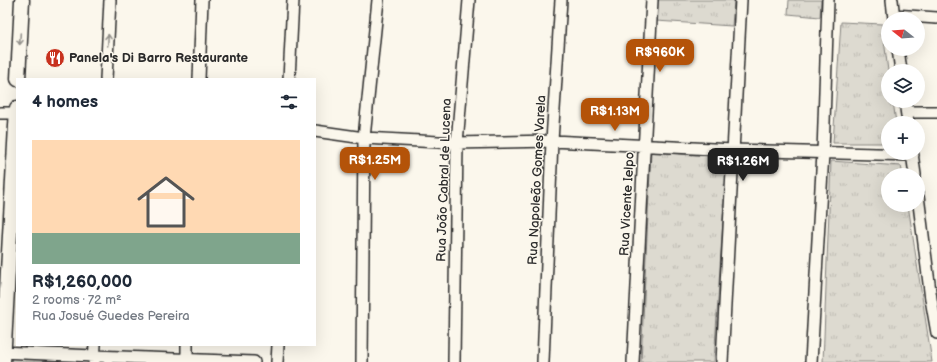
<!DOCTYPE html>
<meta charset="utf-8">
<style>
:root{--surface:#fff;--page:#f6f6f7;--text:#1f2937;--muted:#747a83;--accent:#b45309}
body{margin:0;font-family:"Balsamiq Sans",sans-serif;background:var(--page);color:var(--text);height:100vh;display:flex;flex-direction:column;font-size:15px;white-space:nowrap}
*{box-sizing:border-box;margin:0}
p{font-size:13px;color:var(--muted)}
.icon{flex:none;width:22px;height:22px;fill:none;stroke:currentColor;stroke-width:2;stroke-linecap:round;stroke-linejoin:round}
.map{position:relative;flex:1;overflow:hidden}
.sheet{position:absolute;left:16px;top:78px;width:300px;height:268px;display:flex;flex-direction:column;background:var(--surface);border-radius:0px;box-shadow:0 4px 16px #0002}
.sheet>*{flex:none}
.needle{width:26px;rotate:287deg}
.buttons{position:absolute;left:881px;top:12px;display:grid;gap:8px}
.buttons a{display:grid;place-items:center;width:44px;height:44px;border-radius:50%;background:var(--surface);box-shadow:0 4px 16px #0002;font-size:20px}
.price{position:absolute;translate:-50% -34px;padding:0 9px;border-radius:8px;background:var(--accent);color:#fff;font-size:13px;line-height:26px;filter:drop-shadow(0 1px 2px #0008)}
.price::after{content:'';position:absolute;left:50%;top:24px;width:12px;height:9px;margin-left:-6px;background:inherit;clip-path:polygon(0 0,100% 0,50% 100%)}
.price.current{background:#222;color:#fff}
ul{padding:0;list-style:none}
li{display:grid;align-content:center;gap:8px;height:212px;padding:0 16px}
li span{display:grid;place-items:center;height:124px;border-radius:0px;color:#555}
li>.icon{margin-inline-start:auto}
span .icon{width:72px;height:72px;fill:#fffc;stroke-width:1}
li b{font-size:17px}
h2{display:flex;justify-content:space-between;align-items:center;height:48px;padding:0 16px;font-size:17px}
.map>svg:first-child{display:block}
.grass{fill:url(#grass-tufts);stroke:#84827e}
.park{fill:url(#park-dots);stroke:#84827e}
.lines{fill:none;stroke-linecap:round;stroke-linejoin:round}
.minor-casing{stroke:#2b2b2b;stroke-width:14}
.major-casing{stroke:#2b2b2b;stroke-width:17}
.minor{stroke:#fbf7ec;stroke-width:11}
.major{stroke:#fbf7ec;stroke-width:14}
.oneway{stroke:#93918c}
.labels{text-anchor:middle;dominant-baseline:central;stroke-width:3;stroke-linejoin:round;paint-order:stroke}
.poi-label{font-size:13px;font-weight:bold;fill:#2b2b2b;stroke:#fbf7ec;text-anchor:start}
.street-label{font-size:13px;fill:#2b2b2b;stroke:#fbf7ec}
</style>
<div class="map">
<svg width="937" height="362" viewBox="0 0 937 362">
<defs>
<pattern id="grass-tufts" width="24" height="20" patternUnits="userSpaceOnUse"><rect width="24" height="20" fill="#dddad0"/><path d="M3 7l-1-3M5 7V3M7 7l1-3M15 17l-1-3M17 17v-4M19 17l1-3" fill="none" stroke="#bebbb3"/></pattern>
<pattern id="park-dots" width="8" height="8" patternUnits="userSpaceOnUse"><rect width="8" height="8" fill="#dddad0"/><path d="M2 2h.1M6 6h.1" fill="none" stroke="#bebbb3" stroke-width="1.8" stroke-linecap="round"/></pattern>
</defs>
<rect width="100%" height="100%" fill="#fbf7ec"/>
<filter id="ink" filterUnits="userSpaceOnUse"><feTurbulence type="fractalNoise" baseFrequency=".025" numOctaves="2"/><feDisplacementMap in="SourceGraphic" scale="8" xChannelSelector="R" yChannelSelector="G"/><feConvolveMatrix kernelMatrix="1 2 1 2 8 2 1 2 1" color-interpolation-filters="sRGB"/></filter>
<g filter="url(#ink)">
<path class="grass" d="M657,0h77l-2,26 -76,-5z
M789,0h32l-1,17 -32,-3z
M841,22l41,2 6,47v30h5l3,22h-8v20h-55z
M651,152l76,5 -13,205h-73z
M831,161l70,5 2,9h-15v30h20l24,157h-109z"/>
<path class="park" d="M9,354l80,5v3h-80z"/>
<g class="lines">
<defs>
<path id="minor" d="M892,0l2,19
M894,15l43,3
M898,49l3,22
M106,79l4,-79
M199,79l3,-79
M289,79l4,-79
M905,101l3,22
M907,112h30
M0,113h17
M315,131l49,7 93,5 95,-2 181,9 180,5
M912,153l3,22
M918,196l13,103 6,34
M0,352l94,4 160,6
M187,360v-15
M94,362l1,-17
M277,362l1,-17
M362,362l2,-224 14,-138
M454,362l3,-219 12,-143
M543,362l9,-221 9,-141
M633,362l19,-362
M722,362l19,-362
M811,362l12,-209 5,-153"/>
<path id="major" d="M18,79l4,-79
M3,362l14,-254"/>
</defs>
<use href="#minor" class="minor-casing"/>
<use href="#major" class="major-casing"/>
<use href="#minor" class="minor"/>
<use href="#major" class="major"/>
</g>
<defs><path id="oneway-shaft" d="M-6 0H5M1.5-3L5.5 0L1.5 3" fill="none" stroke-width="1.6" stroke-linecap="round" stroke-linejoin="round"/></defs>
<g class="oneway">
<use href="#oneway-shaft" transform="translate(20 39) rotate(93)"/>
<use href="#oneway-shaft" transform="translate(108 40) rotate(-87)"/>
</g>
</g>
<defs>
<symbol id="restaurant-disc" viewBox="-11 -11 22 22"><circle r="9.5" fill="#c8321e" stroke="#fbf7ec"/><path d="M-5-6h1v4h1v-4h1v4h1v-4h1v5L-1.5 .5V6h-2V.5L-5-1ZM5-6V6H3V1.5H1.5Q1.5-4 5-6Z" fill="#fff"/></symbol>
</defs>
<g fill-rule="evenodd">
<use href="#restaurant-disc" x="44" y="47" width="22" height="22"/>
</g>
<g class="labels">
<g class="poi-label">
<text x="69" y="58">Panela's Di Barro Restaurante</text>
</g>
<g class="street-label">
<text transform="translate(444 180) rotate(-88)">Rua João Cabral de Lucena</text>
<text transform="translate(537 180) rotate(-87)">Rua Napoleão Gomes Varela</text>
<text transform="translate(627 204) rotate(-87)">Rua Vicente Ielpo</text>
</g>
</g>
</svg>
<div class="buttons">
<a><svg class="needle" viewBox="-14 -14 28 28"><path d="M0-13l5 13h-10z" fill="#e53935"/><path d="M0 13l5-13h-10z" fill="#747a83"/></svg></a>
<a><svg class="icon" aria-label="layers" viewBox="0 0 24 24"><path d="M12 4l9 5-9 5-9-5zM3 14l9 5 9-5"/></svg></a>
<a>+</a>
<a>−</a>
</div>
<b class="price" style="left:660px;top:73px">R$960K</b>
<b class="price" style="left:615px;top:132px">R$1.13M</b>
<b class="price" style="left:375px;top:181px">R$1.25M</b>
<b class="price current" style="left:743px;top:182px">R$1.26M</b>
<section class="sheet">
<h2>4 homes<svg class="icon" aria-label="filters" viewBox="0 0 24 24"><path d="M4 7h16M4 17h16"/><circle cx="9" cy="7" r="2"/><circle cx="15" cy="17" r="2"/></svg></h2>
<ul>
<li><span style="background:linear-gradient(#ffd9b3 75%,#7fa58c 0)"><svg class="icon" aria-label="home" viewBox="0 0 24 24"><path d="M3 11l9-7 9 7M6 9v11h12V9"/></svg></span><div><b>R$1,260,000</b><p>2 rooms · 72 m²</p><p>Rua Josué Guedes Pereira</p></div></li>
</ul>
</section>
</div>
